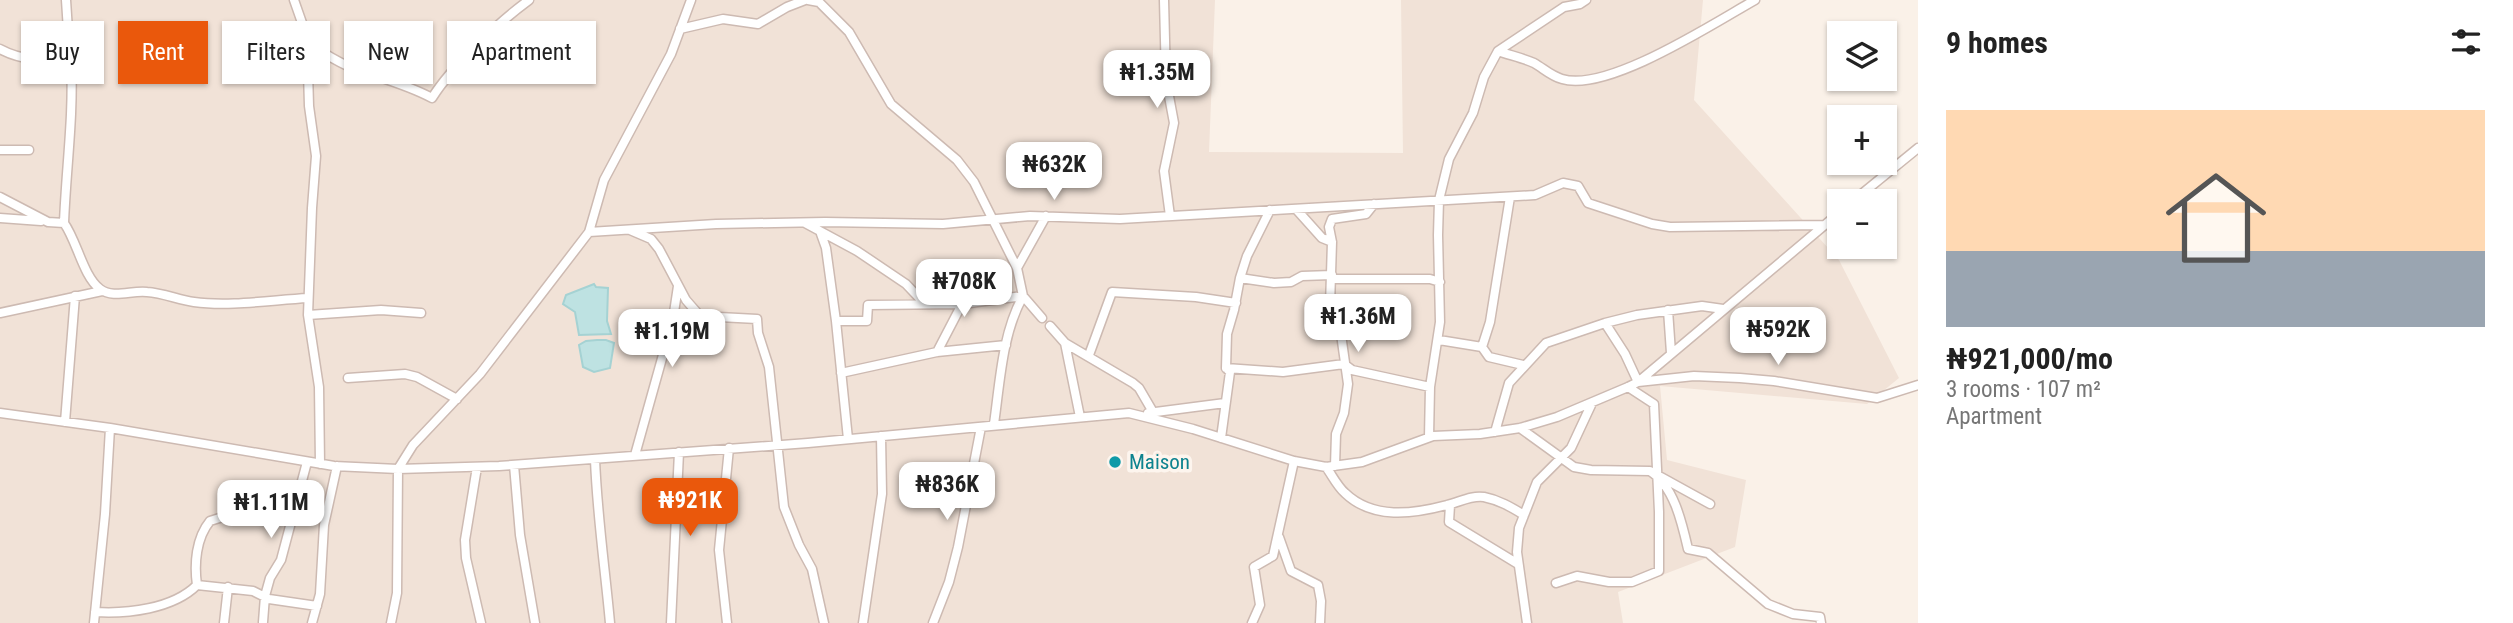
<!DOCTYPE html>
<meta charset="utf-8">
<style>
:root{--surface:#fff;--page:#f6f6f6;--text:#222;--muted:#767676;--accent:#ea580c}
body{margin:0;font-family:"Roboto Condensed",sans-serif;background:var(--page);color:var(--text);height:100vh;display:flex;flex-direction:column;font-size:26px;white-space:nowrap}
*{box-sizing:border-box;margin:0}
p{font-size:23px;color:var(--muted)}
.icon{flex:none;width:38px;height:38px;fill:none;stroke:currentColor;stroke-width:2;stroke-linecap:round;stroke-linejoin:round}
.map{position:relative;flex:1;overflow:hidden}
.drawer{display:flex;flex-direction:column;background:var(--surface);width:595px}
.drawer>*{flex:none}
.guide{position:absolute;left:21px;top:21px;width:665px;height:63px;display:flex;gap:14px}
.fabs{position:absolute;left:1827px;top:21px;display:grid;gap:14px}
.fabs a{display:grid;place-items:center;width:70px;height:70px;border-radius:0px;background:var(--surface);box-shadow:0 2px 5px #0004;font-size:35px}
.price{position:absolute;translate:-50% -60px;padding:0 16px;border-radius:14px;background:#fff;color:#222;font-size:23px;line-height:46px;filter:drop-shadow(0 2px 4px #0008)}
.price::after{content:'';position:absolute;left:50%;top:42px;width:21px;height:16px;margin-left:-10px;background:inherit;clip-path:polygon(0 0,100% 0,50% 100%)}
.price.active{background:var(--accent);color:#fff}
ul{padding:0;list-style:none}
li{display:grid;align-content:center;gap:14px;height:371px;padding:0 28px}
li span{display:grid;place-items:center;height:217px;border-radius:0px;color:#555}
li>.icon{margin-inline-start:auto}
span .icon{width:126px;height:126px;fill:#fffc;stroke-width:1}
li b{font-size:30px}
h2{display:flex;justify-content:space-between;align-items:center;height:84px;padding:0 28px;font-size:30px}
.pill{padding:0 24px;border-radius:0px;background:var(--surface);box-shadow:0 2px 5px #0004;font-size:24px;line-height:63px}
.pill.active{background:var(--accent);color:#fff}
main{display:flex;flex:1;min-height:0}
.map>svg:first-child{display:block}
.residential{fill:#f1e2d7}
.water{fill:#bee2e2;stroke:#a5d2d3;stroke-width:2}
.lines{fill:none;stroke-linecap:round;stroke-linejoin:round}
.minor-casing{stroke:#cdbab2;stroke-width:11}
.minor{stroke:#fff;stroke-width:8}
.culture-dot{fill:#0f9aa8;stroke:#fdf5ee;stroke-width:2.5}
.labels{text-anchor:middle;dominant-baseline:central;stroke-width:7;stroke-linejoin:round;paint-order:stroke}
.culture-label{font-size:21px;fill:#0d838f;stroke:#fdf5ee;text-anchor:start}
</style>
<main>
<div class="map">
<svg width="1918" height="623" viewBox="0 0 1918 623">
<rect width="100%" height="100%" fill="#faf1e8"/>
<path class="residential" d="M0,0h1215l-6,152 194,1 -2,-153h302l-9,100 145,160 60,118 -32,26 -207,-18 7,74 79,20 -11,67 -117,45 5,31h-1623z"/>
<path class="water" d="M594,284l2,3 12,1 -1,33 4,13 -32,1 -4,-23 -12,-8 3,-9z
M597,340h9l8,3 -4,25 -16,4 -11,-5 -4,-22 7,-4z"/>
<g class="lines">
<defs>
<path id="minor" d="M66,0l4,61
M294,0l13,37 2,69 7,50 -4,52 -4,107 11,72 1,77
M808,0l11,2 30,30 42,72 66,56 17,22 43,86 6,28 19,22
M1164,0l2,80 8,43 -10,48 6,45
M680,29l43,-10 35,5 29,-17 18,-7
M307,43c16,9 31,20 48,26 26,9 53,16 77,29 20,-32 67,-76 97,-98
M0,49c22,12 47,12 71,12 3,54 -5,108 -7,162
M1498,51c11,4 25,7 36,12 9,5 17,13 28,16 45,14 152,-56 193,-79
M0,150h29
M0,197l48,25 16,1c13,18 19,53 36,66 13,10 32,1 47,3 16,1 32,8 47,10 35,5 78,-2 114,-4
M1853,201l65,-53
M1296,209l26,29 10,4
M0,218l41,3
M805,223l52,28 49,33 19,20
M630,230l21,9 8,10 27,51 14,16 57,3 1,14 11,34 15,140 15,38 13,24 12,54
M589,232l15,-52 67,-126 20,-54
M821,234l5,14 10,73 12,118
M1017,268l29,-52
M1240,278l34,5 17,-1 11,-6 30,-1
M1332,279h98l10,3
M1668,310l3,43
M0,313l102,-22
M308,315l73,-5 40,3
M836,321h31l1,-16 94,-1 61,-8
M1605,323l20,31 13,28 56,-6 46,2 34,3 103,17 41,-13
M1050,326l15,17 15,74
M1439,340l43,7 7,10 34,8
M1065,343l68,40 6,5 14,24
M1482,347l8,-25 20,-125
M937,352l25,-48
M1089,355l23,-63 84,5 40,6
M1226,368l57,4 61,-8 8,6 78,17
M841,373l96,-21 69,-7
M348,378l57,-4 12,3 40,22
M0,413l110,15 224,38 64,3 101,-3 309,-23 321,-30 64,16 101,32 32,6 36,-5 71,-26 47,-2 40,-6 37,-11 71,-30 10,-5 201,-169
M1148,413l77,-10
M65,422l10,-126
M994,424c6,-42 8,-90 29,-128
M1520,428l54,39 17,3 59,1c24,15 32,52 38,78l20,4 60,51 25,10 27,3 1,6
M1495,432l14,-49 37,-40 59,-20 32,-8 65,-9 21,3
M1429,437l1,-50 10,-65 -2,-87 1,-35 10,-41 24,-46 11,-36 14,-26 66,-44 16,-3 6,-4
M1221,438l9,-66 -4,-4 1,-34 7,-24 6,-32 7,-22 23,-46
M635,455l38,-136 5,-33
M595,459c2,55 10,109 15,164
M514,465l6,70 15,88
M1335,466l1,-32 8,-21 4,-29 -9,-64 -9,-14 2,-64 -3,-15 3,-8 34,-5 8,-10
M477,467l-12,73 1,18 15,65
M1326,467c6,8 11,19 19,26 28,27 68,21 102,12 13,-3 24,-10 37,-8 15,3 27,10 40,18
M1661,477l49,27
M1450,505l-1,17 69,42
M1279,537l12,34 27,14 3,16 -1,22
M1556,583l21,-7 32,6h23l27,-11v-59l-5,-108 -26,-17
M197,585c-3,-21 -1,-47 13,-64l88,-28
M197,585l56,6 16,8 48,7
M95,612c32,2 78,-3 102,-27
M263,622l2,-26 5,-18 11,-18 26,-98
M94,623l11,-109 5,-86
M224,623l4,-36
M312,623l8,-29 4,-69 13,-59
M391,623l6,-30 1,-124 15,-24 67,-71 109,-142 127,-8 109,-2 118,2 87,-8 90,3 415,-24 28,-12 15,3 10,17 64,21 18,3 154,-2
M671,623l8,-171
M727,623l-8,-73 10,-102
M863,623l19,-129 -1,-58
M933,623l16,-41 9,-35 23,-120
M1252,623l8,-18 -6,-38 19,-11 21,-95
M1527,623l-10,-71 2,-24 18,-46 34,-34 21,-45"/>
</defs>
<use href="#minor" class="minor-casing"/>
<use href="#minor" class="minor"/>
</g>
<circle class="culture-dot" cx="1115" cy="462" r="7"/>
<g class="labels">
<g class="culture-label">
<text x="1129" y="462">Maison</text>
</g>
</g>
</svg>
<div class="fabs">
<a><svg class="icon" aria-label="layers" viewBox="0 0 24 24"><path d="M12 4l9 5-9 5-9-5zM3 14l9 5 9-5"/></svg></a>
<a>+</a>
<a>−</a>
</div>
<b class="price" style="left:1157px;top:110px">₦1.35M</b>
<b class="price" style="left:1054px;top:202px">₦632K</b>
<b class="price" style="left:964px;top:319px">₦708K</b>
<b class="price" style="left:1358px;top:354px">₦1.36M</b>
<b class="price" style="left:1778px;top:367px">₦592K</b>
<b class="price" style="left:672px;top:369px">₦1.19M</b>
<b class="price" style="left:947px;top:522px">₦836K</b>
<b class="price active" style="left:690px;top:538px">₦921K</b>
<b class="price" style="left:271px;top:540px">₦1.11M</b>
<div class="guide">
<a class="pill">Buy</a>
<a class="pill active">Rent</a>
<a class="pill">Filters</a>
<a class="pill">New</a>
<a class="pill">Apartment</a>
</div>
</div>
<section class="drawer">
<h2>9 homes<svg class="icon" aria-label="filters" viewBox="0 0 24 24"><path d="M4 7h16M4 17h16"/><circle cx="9" cy="7" r="2"/><circle cx="15" cy="17" r="2"/></svg></h2>
<ul>
<li><span style="background:linear-gradient(#ffd9b3 65%,#9aa5b1 0)"><svg class="icon" aria-label="home" viewBox="0 0 24 24"><path d="M3 11l9-7 9 7M6 9v11h12V9"/></svg></span><div><b>₦921,000/mo</b><p>3 rooms · 107 m²</p><p>Apartment</p></div></li>
</ul>
</section>
</main>
